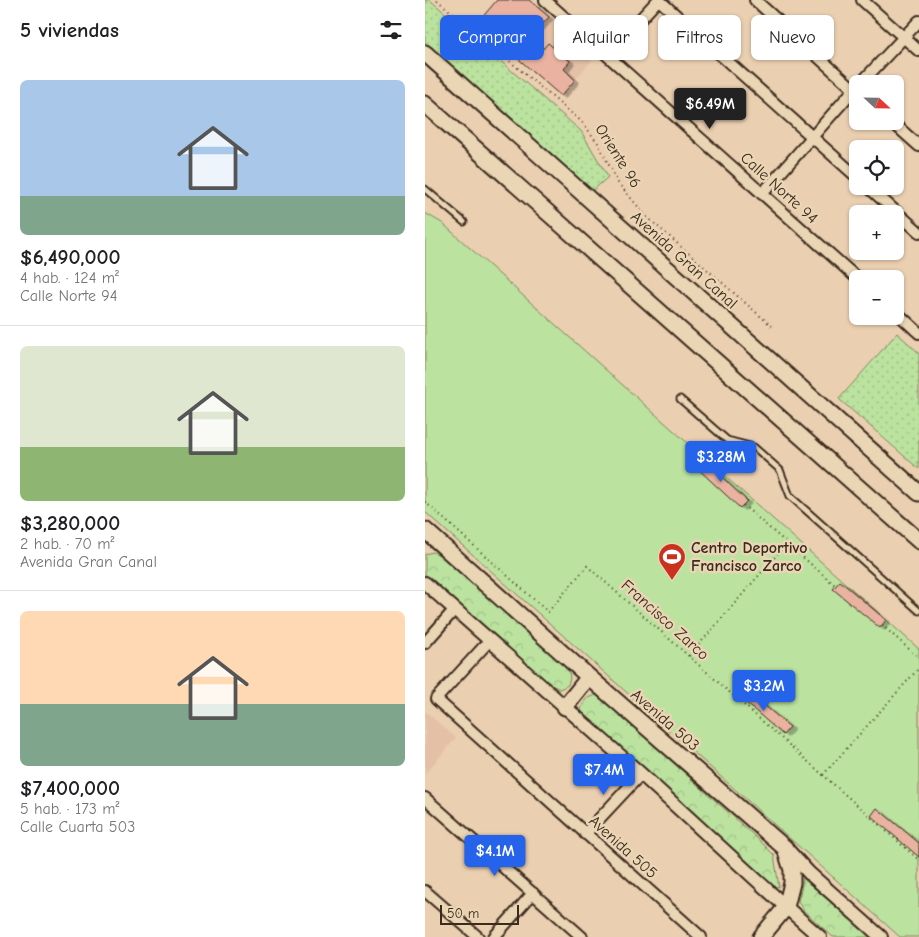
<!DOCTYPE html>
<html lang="es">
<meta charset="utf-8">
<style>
:root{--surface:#fff;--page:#f2f2f2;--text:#202124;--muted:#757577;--line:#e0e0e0;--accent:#2563eb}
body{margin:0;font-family:"Comic Neue",sans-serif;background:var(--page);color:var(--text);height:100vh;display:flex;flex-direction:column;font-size:19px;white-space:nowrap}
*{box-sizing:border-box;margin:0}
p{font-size:16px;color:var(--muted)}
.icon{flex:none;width:28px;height:28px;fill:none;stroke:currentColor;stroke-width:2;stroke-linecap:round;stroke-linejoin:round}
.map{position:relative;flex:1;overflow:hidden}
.panel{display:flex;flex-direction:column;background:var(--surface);width:425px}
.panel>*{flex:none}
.guide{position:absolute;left:15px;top:15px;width:404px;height:45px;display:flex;gap:10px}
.needle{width:32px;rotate:112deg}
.fabs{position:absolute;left:424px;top:75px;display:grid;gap:10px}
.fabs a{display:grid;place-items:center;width:55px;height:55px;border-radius:8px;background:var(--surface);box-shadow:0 1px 4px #0004;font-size:25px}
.scale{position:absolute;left:15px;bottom:12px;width:79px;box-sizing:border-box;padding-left:5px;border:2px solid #3b2a1e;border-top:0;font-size:14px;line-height:18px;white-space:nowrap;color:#3b2a1e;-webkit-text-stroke:4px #ead5b4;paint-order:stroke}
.price{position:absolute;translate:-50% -42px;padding:0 11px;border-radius:5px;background:var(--accent);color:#fff;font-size:16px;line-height:32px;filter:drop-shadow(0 1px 2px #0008)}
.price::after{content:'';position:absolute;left:50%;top:30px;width:15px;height:11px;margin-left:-8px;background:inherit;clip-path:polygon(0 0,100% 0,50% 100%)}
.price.active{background:#222;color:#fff}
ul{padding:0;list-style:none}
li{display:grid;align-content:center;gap:10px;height:265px;padding:0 20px}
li+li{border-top:1px solid var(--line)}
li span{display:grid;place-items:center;height:155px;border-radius:8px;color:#555}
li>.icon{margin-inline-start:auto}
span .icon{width:90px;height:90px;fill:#fffc;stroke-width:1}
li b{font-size:21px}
h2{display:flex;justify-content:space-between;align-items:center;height:60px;padding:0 20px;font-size:21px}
.tag{padding:0 18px;border-radius:8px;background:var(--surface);box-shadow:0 1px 4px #0004;font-size:18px;line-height:45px}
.tag.active{background:var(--accent);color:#fff}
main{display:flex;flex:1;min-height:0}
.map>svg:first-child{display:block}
.built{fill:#e4c1a6}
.grass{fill:url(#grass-dots);stroke:#7b865e}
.forest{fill:url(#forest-crowns);stroke:#7b865e}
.garden{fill:#bbe29e;stroke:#7b865e}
.building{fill:#eab3a1;stroke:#3b2a1e;filter:url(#shadow)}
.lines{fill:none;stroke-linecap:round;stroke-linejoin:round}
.service-casing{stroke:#3b2a1e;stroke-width:9}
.minor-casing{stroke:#3b2a1e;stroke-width:14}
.tertiary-casing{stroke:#3b2a1e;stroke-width:16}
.primary-casing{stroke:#3b2a1e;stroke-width:19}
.path{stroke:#3b2a1e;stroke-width:2;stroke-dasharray:1 4;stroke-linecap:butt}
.service{stroke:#ead5b4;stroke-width:5}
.minor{stroke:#ead5b4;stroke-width:10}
.tertiary{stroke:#ead5b4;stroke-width:12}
.primary{stroke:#ead5b4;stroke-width:15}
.labels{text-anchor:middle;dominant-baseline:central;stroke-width:5;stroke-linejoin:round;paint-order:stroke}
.street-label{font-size:16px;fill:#3b2a1e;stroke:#ead5b4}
.poi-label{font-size:16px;font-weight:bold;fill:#3b2a1e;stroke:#ead5b4;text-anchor:start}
</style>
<main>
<section class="panel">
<h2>5 viviendas<svg class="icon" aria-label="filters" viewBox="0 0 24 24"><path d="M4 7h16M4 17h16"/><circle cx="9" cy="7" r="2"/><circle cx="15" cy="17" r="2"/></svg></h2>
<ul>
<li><span style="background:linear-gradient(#a9c7e8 75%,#7fa58c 0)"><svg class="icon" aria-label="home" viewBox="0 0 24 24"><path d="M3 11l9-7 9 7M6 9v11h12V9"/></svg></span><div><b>$6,490,000</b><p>4 hab. · 124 m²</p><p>Calle Norte 94</p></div></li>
<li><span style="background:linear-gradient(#dfe7d0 65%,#8fb573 0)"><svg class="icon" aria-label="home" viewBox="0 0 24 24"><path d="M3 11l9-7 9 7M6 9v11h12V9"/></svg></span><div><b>$3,280,000</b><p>2 hab. · 70 m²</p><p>Avenida Gran Canal</p></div></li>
<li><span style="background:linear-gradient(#ffd9b3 60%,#7fa58c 0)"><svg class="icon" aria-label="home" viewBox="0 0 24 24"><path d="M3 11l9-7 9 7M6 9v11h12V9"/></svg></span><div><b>$7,400,000</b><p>5 hab. · 173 m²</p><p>Calle Cuarta 503</p></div></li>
</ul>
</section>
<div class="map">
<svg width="494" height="937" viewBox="0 0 494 937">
<defs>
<pattern id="grass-dots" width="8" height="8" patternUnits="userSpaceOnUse" patternTransform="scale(1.25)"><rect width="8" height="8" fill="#bbe29e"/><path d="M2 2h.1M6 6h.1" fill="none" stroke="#a2c288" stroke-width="1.8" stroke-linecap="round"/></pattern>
<pattern id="forest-crowns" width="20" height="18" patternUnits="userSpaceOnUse" patternTransform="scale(1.25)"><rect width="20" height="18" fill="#bbe29e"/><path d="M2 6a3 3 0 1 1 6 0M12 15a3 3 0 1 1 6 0" fill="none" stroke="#a2c288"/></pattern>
<filter id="shadow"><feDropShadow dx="4.5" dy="2.5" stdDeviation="0" flood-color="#0004"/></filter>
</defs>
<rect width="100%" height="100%" fill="#ebcfb1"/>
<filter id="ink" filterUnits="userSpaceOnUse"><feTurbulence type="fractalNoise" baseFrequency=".02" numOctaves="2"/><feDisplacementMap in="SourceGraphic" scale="10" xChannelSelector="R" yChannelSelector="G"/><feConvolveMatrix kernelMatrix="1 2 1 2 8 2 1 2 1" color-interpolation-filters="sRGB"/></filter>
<g filter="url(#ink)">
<path class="built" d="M124,17l46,40 -34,39 -46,-40z
M0,711l31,27 -31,36z"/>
<path class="grass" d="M0,0h5l151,131 27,46 -17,15 -166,-149z
M472,333l22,20v116l-80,-70z"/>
<path class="forest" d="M8,552l7,3 128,113 2,10 -2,7 -8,4 -9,-4 -126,-111v-20z
M171,695l13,10 151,136 14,14 5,32 -7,-1 -189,-171 -2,-6 5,-10z
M378,878l67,59h-37l-30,-27 -5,-9 3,-11z"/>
<path class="garden" d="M0,213l17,10 213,191 264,235v288h-19l-475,-425z"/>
<path class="building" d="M72,0h32l20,17 -19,21 13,11 5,-6 22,18 -6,8 11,11 -14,16 -46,-40 4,-5 -39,-31z
M278,459l44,42 -7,7 -44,-41z
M415,581l46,39 -6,8 -47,-39z
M319,688l46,39 -7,8 -46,-40z
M452,808l42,35v14l-48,-41z"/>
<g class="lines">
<defs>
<path id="service" d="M0,189l39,33
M255,399l47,41 27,7 26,23 10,26 129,115"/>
<path id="minor" d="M120,0l313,279
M234,0l198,177
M330,0l102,92
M437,0l57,51
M182,55l51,-55
M435,84l59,-63
M466,121l28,25
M442,186l52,46
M337,194l95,-108
M470,311l24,22
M65,640l-54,59 265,238
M0,643l30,-34
M0,798l157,139
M160,834l56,-60
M0,891l53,46
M69,937l39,-44"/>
<path id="tertiary" d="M0,583l216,191 145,133 34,30
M361,848l23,25 72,64"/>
<path id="primary" d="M0,53l494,440
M0,104l494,437
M0,530l164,147 196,171 7,22v13l-6,24 -25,30
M140,707l24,-30"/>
</defs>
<use href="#service" class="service-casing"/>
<use href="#minor" class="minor-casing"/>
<use href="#tertiary" class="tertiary-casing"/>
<use href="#primary" class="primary-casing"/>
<path class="path" d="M12,0l145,122 16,21 20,40 29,34 127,111
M0,502l123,110 39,-46 332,294
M318,505l93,81
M457,625l37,33
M264,656l98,-113
M398,775l96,-107"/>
<use href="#service" class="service"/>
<use href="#minor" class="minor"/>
<use href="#tertiary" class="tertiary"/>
<use href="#primary" class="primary"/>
</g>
</g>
<defs>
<symbol id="stadium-pin" viewBox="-11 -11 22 30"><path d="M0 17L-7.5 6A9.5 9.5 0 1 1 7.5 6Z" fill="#c8321e" stroke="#ead5b4"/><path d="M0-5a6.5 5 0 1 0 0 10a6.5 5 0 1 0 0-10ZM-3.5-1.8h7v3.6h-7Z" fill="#fff"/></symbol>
</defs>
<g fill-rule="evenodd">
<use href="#stadium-pin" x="231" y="541" width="32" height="43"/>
</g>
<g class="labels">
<g class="street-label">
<text transform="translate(193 156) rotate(58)">Oriente 96</text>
<text transform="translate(354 188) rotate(42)">Calle Norte 94</text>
<text transform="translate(259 260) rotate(42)">Avenida Gran Canal</text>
<text transform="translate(240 620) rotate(42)">Francisco Zarco</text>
<text transform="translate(240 720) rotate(41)">Avenida 503</text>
<text transform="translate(198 847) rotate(42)">Avenida 505</text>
</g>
<g class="poi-label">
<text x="266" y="548">Centro Deportivo<tspan x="266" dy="18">Francisco Zarco</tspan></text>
</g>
</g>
</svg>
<div class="fabs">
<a><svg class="needle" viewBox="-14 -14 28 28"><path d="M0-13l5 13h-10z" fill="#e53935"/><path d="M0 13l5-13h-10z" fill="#757577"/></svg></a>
<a><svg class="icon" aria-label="locate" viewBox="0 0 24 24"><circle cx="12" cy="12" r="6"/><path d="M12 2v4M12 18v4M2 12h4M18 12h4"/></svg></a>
<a>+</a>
<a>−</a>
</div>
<div class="scale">50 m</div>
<b class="price active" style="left:285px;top:130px">$6.49M</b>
<b class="price" style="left:296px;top:483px">$3.28M</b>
<b class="price" style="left:339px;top:712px">$3.2M</b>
<b class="price" style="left:179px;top:796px">$7.4M</b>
<b class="price" style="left:70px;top:877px">$4.1M</b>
<div class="guide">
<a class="tag active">Comprar</a>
<a class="tag">Alquilar</a>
<a class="tag">Filtros</a>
<a class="tag">Nuevo</a>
</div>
</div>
</main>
